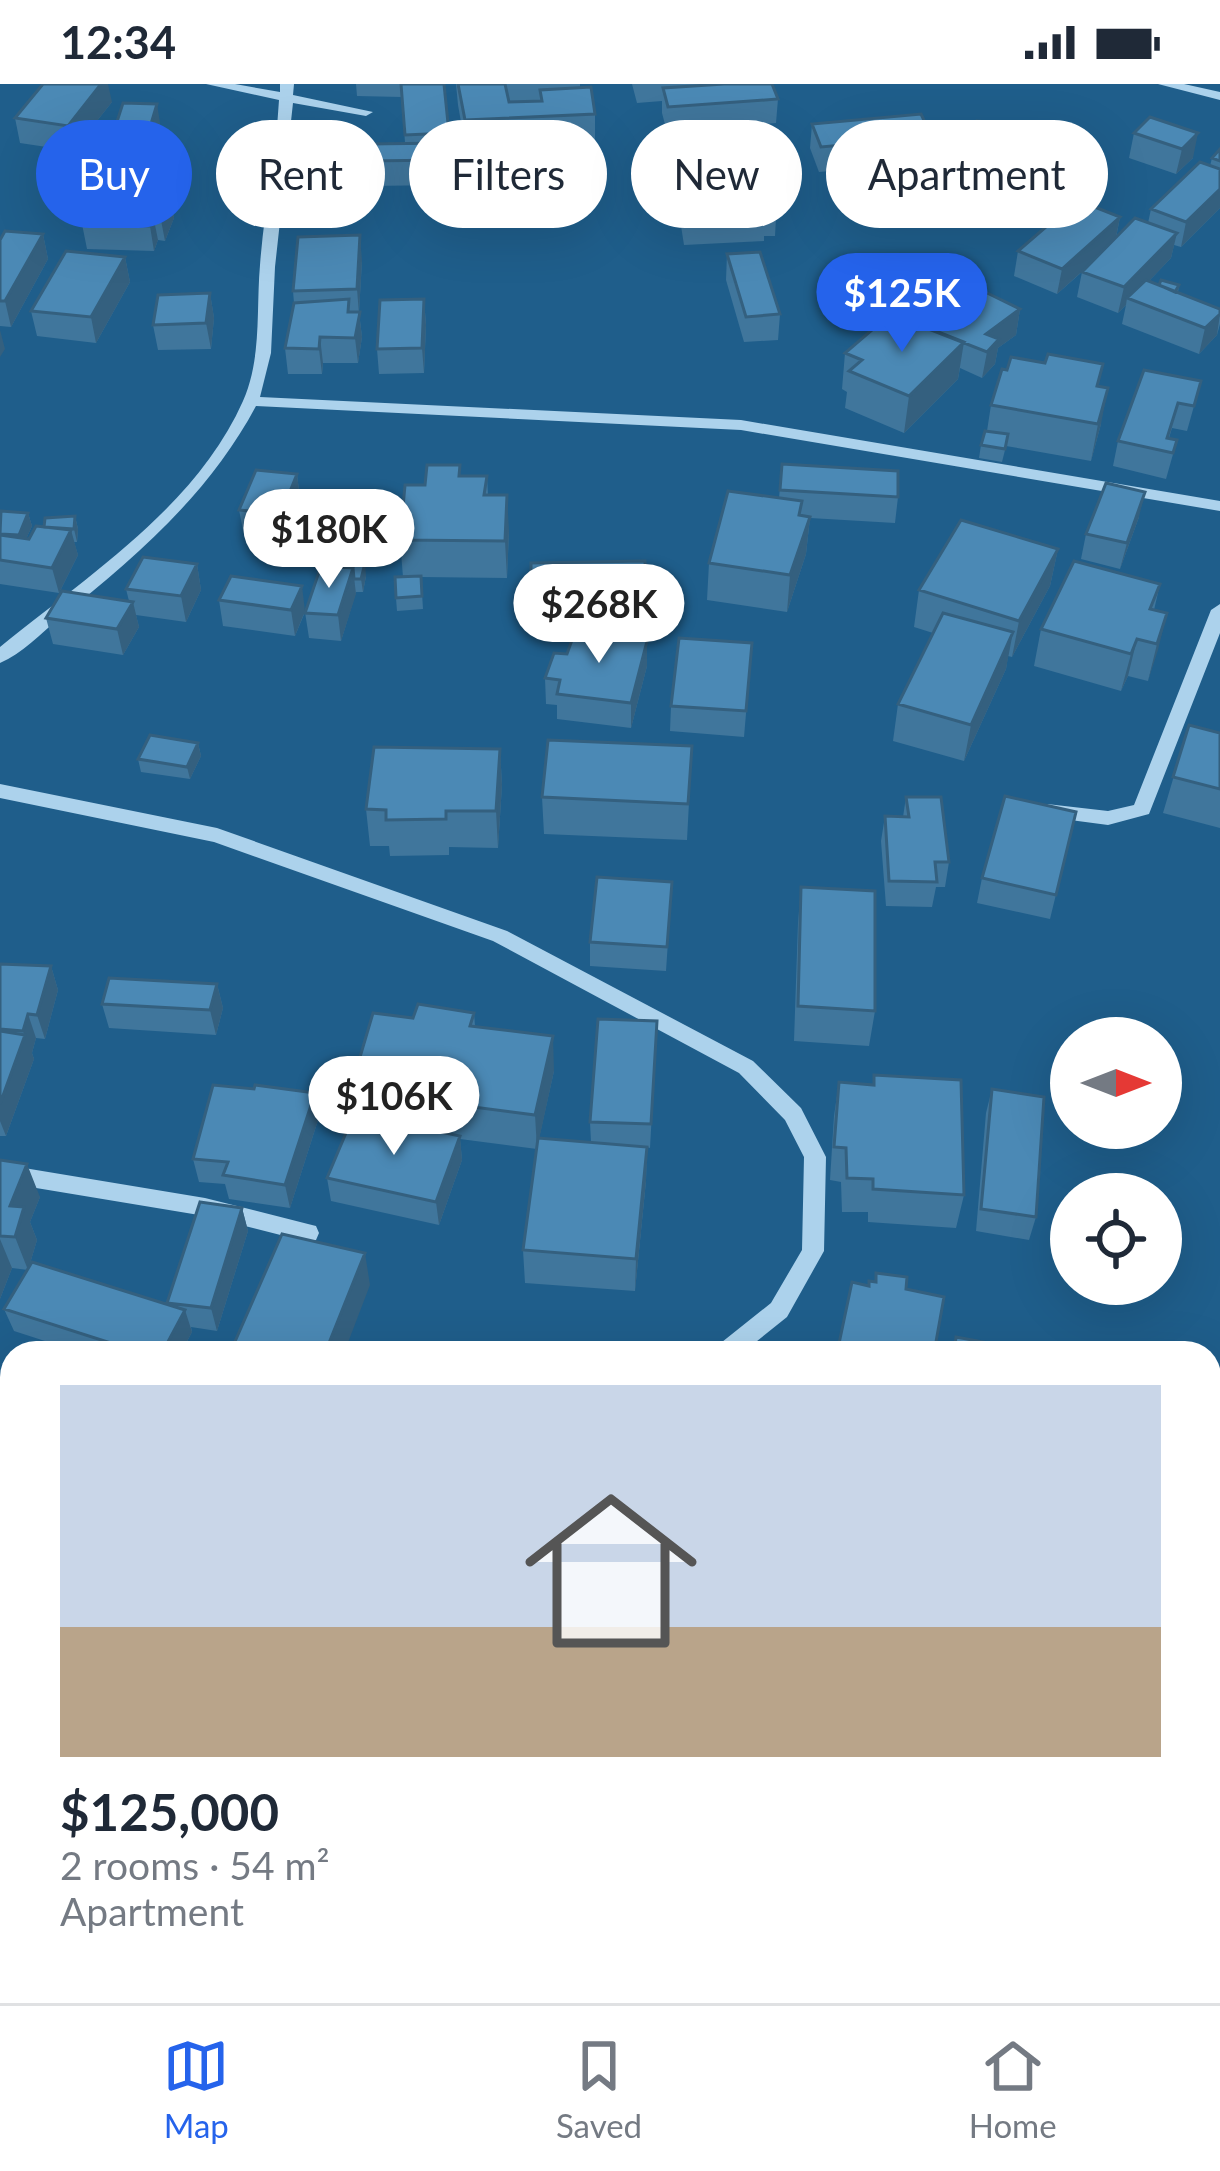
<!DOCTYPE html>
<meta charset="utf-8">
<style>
:root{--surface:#fff;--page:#f2f2f3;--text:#1f2937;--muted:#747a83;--line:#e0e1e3;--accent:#2563eb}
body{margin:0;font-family:Lato,sans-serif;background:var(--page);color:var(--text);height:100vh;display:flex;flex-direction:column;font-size:45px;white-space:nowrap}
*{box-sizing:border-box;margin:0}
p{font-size:39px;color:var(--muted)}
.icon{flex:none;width:66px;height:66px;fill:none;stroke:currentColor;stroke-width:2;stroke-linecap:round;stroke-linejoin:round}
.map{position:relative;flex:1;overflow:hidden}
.side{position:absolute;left:0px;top:1257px;width:1221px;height:663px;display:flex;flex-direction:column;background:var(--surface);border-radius:36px 36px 0 0;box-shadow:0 12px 48px #0002}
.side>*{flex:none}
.top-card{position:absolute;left:36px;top:36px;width:1149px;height:108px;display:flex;gap:24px}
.needle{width:78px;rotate:90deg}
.tools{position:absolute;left:1050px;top:933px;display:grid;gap:24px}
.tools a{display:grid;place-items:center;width:132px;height:132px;border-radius:50%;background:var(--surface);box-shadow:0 12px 48px #0002;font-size:60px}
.price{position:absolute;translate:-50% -102px;padding:0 27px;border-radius:42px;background:#fff;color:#222;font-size:39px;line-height:78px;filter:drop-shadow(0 3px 6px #0008)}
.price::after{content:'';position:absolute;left:50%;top:72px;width:36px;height:27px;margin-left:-18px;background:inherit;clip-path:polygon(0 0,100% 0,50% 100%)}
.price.selected{background:var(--accent);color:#fff}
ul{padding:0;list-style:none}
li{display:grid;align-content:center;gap:24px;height:636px;padding:0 60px}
li span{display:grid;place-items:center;height:372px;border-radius:0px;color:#555}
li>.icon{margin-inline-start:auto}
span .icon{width:216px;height:216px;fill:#fffc;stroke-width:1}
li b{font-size:51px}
.pill{padding:0 42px;border-radius:54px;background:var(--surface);box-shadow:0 12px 48px #0002;font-size:42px;line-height:108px}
.pill.selected{background:var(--accent);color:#fff}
.status{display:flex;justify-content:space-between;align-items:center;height:84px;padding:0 60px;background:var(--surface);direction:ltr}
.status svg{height:33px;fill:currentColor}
.menu{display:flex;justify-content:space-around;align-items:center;height:168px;border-top:3px solid var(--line);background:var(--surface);font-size:33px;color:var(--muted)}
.menu a{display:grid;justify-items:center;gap:6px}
.menu .selected{color:var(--accent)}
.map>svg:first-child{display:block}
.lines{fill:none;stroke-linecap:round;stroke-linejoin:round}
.minor{fill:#acd2ec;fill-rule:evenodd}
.wall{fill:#40769c}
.shaded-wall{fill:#34607f}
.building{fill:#4b89b5;stroke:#34607f;stroke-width:3}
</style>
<div class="status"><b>12:34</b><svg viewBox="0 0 49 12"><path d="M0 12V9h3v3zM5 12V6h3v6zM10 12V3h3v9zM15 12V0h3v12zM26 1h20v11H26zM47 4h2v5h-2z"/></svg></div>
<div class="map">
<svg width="1220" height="1919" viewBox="0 0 1220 1919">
<rect width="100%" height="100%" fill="#1f5e8b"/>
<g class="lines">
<path class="minor" d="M206,0h29l45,8v-8h14l-1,11 80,17 -7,4 -73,-13 -18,164 -4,86 -11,44 481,23 479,81v10l-479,-81 -485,-24c-47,88 -119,150 -196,212 -19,15 -38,36 -60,45v-16c87,-71 196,-140 243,-246 19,-43 13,-91 17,-136 4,-55 16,-110 19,-165z
M1158,0h26l36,8v8z
M1220,520v29l-71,181 -41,11 -68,-9 -3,-5 10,-7 61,7 26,-6 77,-195z
M0,700l217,44 290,103 246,130 48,47 25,49 -2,94 -37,66 -45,36h-29l4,-7 54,-43 31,-53 2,-93 -19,-37 -46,-47 -246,-132 -279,-99 -214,-44z
M0,1080l205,34 103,26 8,2 3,7 -3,7 -8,2 -103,-26 -205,-34z
M387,1908h28l-4,11h-28z"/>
</g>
<path class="wall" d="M356,0h88l6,73 -3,1 -1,27 -77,1 -3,-25 39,-18 -3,-46 -45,-1z
M456,0h124v4l15,26v36l-128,6 -9,-51z
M632,0h80l66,15 -2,24 -109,9 -5,-19v-12l-25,2z
M112,18l-39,49 -53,-8 -5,-25z
M1150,33l43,41 -17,16 -47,-16 5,-25z
M977,37l32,31 -4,25 -35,-3z
M812,40l120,13 -3,25 -110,10 -9,-24z
M161,45l-12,40 -34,-1 -5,-25z
M665,52l22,12v10l71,8 19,34 -2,36h-11v5l-80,4 -8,-51v-33h-10z
M1220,65v59l-39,39 -7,-2 -3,13 -22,23 10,4h20l-1,7 42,17v15l-3,11 -18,19 -77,-30 4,-19 -8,8 -41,-16 5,-25 -25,22 -43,-18 4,-25 102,-34 -4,21 32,-15 3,-14 59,-43 2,-8z
M167,89l7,45 -9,23 -7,-1 -4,11 -67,-2 -5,-25z
M43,150l5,25 -37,68 -11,-1v-86z
M727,170l53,60 -2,26 -34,2 -18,-62z
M125,173l5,25 -34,61 -59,-7 -6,-25z
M362,177l-3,51 3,25 -4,26h-35l-1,11h-34l-3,-26 9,-45 -1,-12z
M210,209l4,25 -3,31 -53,1 -5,-25z
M424,215l2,26 -2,48 -45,1 -2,-25z
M1020,225l-4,26 -18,13 -3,16 -13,14 -22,-10 -2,11 -54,54 -59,-25 2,-16 -5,-3 3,-36 49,-24 27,-3 23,-8z
M1045,279l58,1 -5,22 3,38 -10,37 -85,-15 -4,16 -23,-4 2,-13 6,-14 4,-26 16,-35z
M1201,297l-14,50 -15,-3 -3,10 8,2 -11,39 -53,-13 5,-25z
M782,380l116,33 -3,26 -85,-5 -4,36 -19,58 -80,-12 2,-37 70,-65z
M297,390l3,25 -15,40 -41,-4 -5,-25z
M461,392h26l1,19 21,36 -2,47 -86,-1 2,32 -26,2 -1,-13 7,-21 -3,-37 25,-55z
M0,429h28l4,13 -6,13h3l15,-12 31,-11 3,13 -1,13h-3l4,13 -19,38 -59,-9z
M1139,433l-19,52 -39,-10 5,-25z
M1058,465l-8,37 -38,71 -4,-1 -2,13 -42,92 -71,-20 5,-37 35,-71 -19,-6 5,-37z
M531,479l115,32v26l-114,2z
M197,480l4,26 -15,32 -50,-7 3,12 -16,28 -70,-11 -7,-26 83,-17 -3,-12z
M321,482l45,10 -3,16h-7l-15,49 -32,-3 -4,-26 -10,24 -72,-10 -4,-26 86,11z
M1160,500l-6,26 13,3 -19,68 -20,-5 -7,15 -87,-25 7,-37z
M752,559l-8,94 -74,-6 1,-25z
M567,570l80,12 -16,62 -74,-9v-14l-11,-1 -1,-26z
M1189,641l31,8v95l-57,-15z
M198,659l3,13 -11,23 -49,-7 -3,-13z
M692,662l-5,94 -143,-6 -2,-37z
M500,665l2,36 -4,63 -49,-1v8l-59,1 -1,-10h-19l-4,-37z
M906,713l43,65 -4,25h-9l-4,20 -46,-1 -5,-65 4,-25 18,1z
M1076,728l-26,107 -73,-16 5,-25z
M672,798l-6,89 -76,-5v-24z
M801,803l74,124 -6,35 -75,-5 4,-118z
M0,880l51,2 7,24 -13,49 -9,-1 -4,15 2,6 -28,77h-6z
M217,900l6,24 -7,27 -107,-7 -7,-24z
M474,929l1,13 79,45 -15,67 52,4 -1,-20 67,-101 -7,127 -3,-1 -1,34 -11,110 -110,-8 -2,-33 14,-101 -77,-10 2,21 -23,65 -108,-24 -4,-23 27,-64 -4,-23 63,-73z
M874,991l90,120 -8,33 -88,-6v-10h-26l-1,-30 -11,-2 4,-64 5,-34 34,3z
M992,1005l44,128 -7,23 -53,-9 10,-118z
M319,1033l-29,91 -61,-9 -4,-15 -26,-2 -6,-23z
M0,1076l40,37 -10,25 7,18 -9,30 140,34 74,-96 6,23 -31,100 -26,-4 1,5 -11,21h-99l-68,-22 -10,-22 24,-39 -16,-2 -12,31z
M115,1908h66l-8,11h-44z"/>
<path class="shaded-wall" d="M101,0h7l4,18 -39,49 -5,-25z
M157,20l4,25 -12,40 -4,-25z
M1198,49l-5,25 -17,16 6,-25z
M167,89l7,45 -9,23 -5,-26 1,-22z
M1220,105v19l-39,39 5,-25z
M153,131l5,25 -4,11 -4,-25z
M1120,133l-5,25 -58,52 5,-25z
M1177,149l-6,25 -40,42 -4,-2 -1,7 -8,8 6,-26z
M43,150l5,25 -37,68 -6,-26z
M360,151l2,26 -3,52 3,24 -4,26 -3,-25 4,-24 -2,-25z
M125,173l5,25 -34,61 -5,-26z
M210,209l4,25 -3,31 -5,-26z
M424,215l2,26 -2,48 -2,-25z
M1020,225l-4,26 -18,13 -3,16 -13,14 5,-26 -1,-18z
M1220,230l-3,21 -18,19 6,-26z
M0,246l5,19 -5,8z
M320,253l3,26 -1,11 -3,-25z
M964,258l-6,37 -54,54 5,-37z
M1108,304l-7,36 -10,37 7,-37z
M297,390l3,25 -15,40 -4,-25z
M1145,408l-6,25 -19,52 7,-26z
M507,411l2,36 -2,47 -2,-37z
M28,429l4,13 -10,22 -3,-13z
M75,432l3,13 -1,13 -3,-13z
M810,433l-4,37 -19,58 3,-37z
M71,446l7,25 -19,38 -7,-25z
M1058,465l-8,37 -38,71 7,-36z
M365,479l1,13 -3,16 -2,-13z
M197,480l4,26 -15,32 -5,-26z
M353,484l3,26 -15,47 -3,-26z
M302,502l3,25 -10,25 -4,-26z
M133,518l6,25 -16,28 -6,-26z
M1167,529l-9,37 -10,31 9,-37z
M1013,548l-7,37 -42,92 7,-36z
M1137,555l-9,37 -7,15 10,-37z
M647,557v25l-16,62v-25z
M198,659l3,13 -11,23 -3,-12z
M500,665l2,36 -4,63 -2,-37z
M51,882l7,24 -13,49 -8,-24z
M217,900l6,24 -7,27 -6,-25z
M28,930l8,24 -4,15 2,6 -28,77 -6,-15v-17l25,-67 -2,-6z
M553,952l1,35 -17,78 -2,-34z
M315,1009l4,24 -29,91 -5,-23z
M460,1052l2,24 -23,65 -3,-23z
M647,1063l-1,34 -11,110 1,-32z
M27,1080l13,33 -10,25 7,18 -9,30 -13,-33 -5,-31z
M242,1124l6,23 -31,100 -6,-23z
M0,1155l12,29 -12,31z
M365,1169l5,32 -26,68h-19z
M185,1226l7,22 -11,21h-19z
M163,1908h18l-8,11h-18z
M558,1908h5l-3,11h-6z"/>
<path class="building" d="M43,0h58l-33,42 -53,-8z
M401,0h43l5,49 -44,2z
M458,0h47l4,18 33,-1 -2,-11 51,-3 4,27 -130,6z
M724,0h48l6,15 -110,8 -5,-19z
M123,19l34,1 -12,40 -35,-1z
M921,30l11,23 -111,10 -9,-23z
M1150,33l48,16 -16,16 -48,-16z
M977,37l34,3 -2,28 -35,-3z
M665,52h21l1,12 -20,1z
M446,59l-1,17 -79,1 2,-17z
M1220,65v12l-8,-3z
M756,71l2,11h13l6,34h-12l1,5 -81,3 -8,-50z
M1200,78l20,7v20l-34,33 -35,-13z
M101,87l66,2 -6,20h8l-9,22h-7l-3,11 -68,-2z
M1077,116l43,17 -58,52 -44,-18z
M1135,134l42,15 -53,54 -42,-15z
M5,147l38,3 -38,67h-5v-61z
M360,151l-3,54 -64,2 5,-54z
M66,167l59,6 -34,60 -60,-6z
M760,168l20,62 -34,3 -19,-63z
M1146,196l74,29v5l-15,14 -78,-30z
M1161,196l18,5 -4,7 -16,-7z
M983,207l37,18 -34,25 13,5 -12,13 -66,-26 15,-12 8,4z
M210,209l-4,30 -53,2 5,-30z
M349,215l-1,13h12l-5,26 -35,-1 -1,12 -34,-1 9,-45z
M424,215l-2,49 -45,1 3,-49z
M905,235l59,23 -55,54 -60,-25 13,-11 -17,-7 35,-30 14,6z
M1048,270l55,10 -6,22 11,2 -10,36 -107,-19 11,-36 5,1 4,-13 34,6z
M1144,286l57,11 -7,25 -16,-3 -11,35 10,2 -4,13 -55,-12z
M985,347l23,3 -3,15 -24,-4z
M782,380l116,7v26l-118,-7z
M427,381h33l-1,11h28l-3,19h23l-2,46 -105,-1 5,-55h20z
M256,386l41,4 -16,40 -42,-4z
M1106,399l39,9 -18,51 -41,-9z
M728,407l74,10 -3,14 11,2 -20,58 -81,-12z
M1,427l27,2 -9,22 -19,-1z
M75,432l-1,13 -30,-2 1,-9z
M961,436l97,29 -39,72 -100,-31z
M36,442l35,4 -19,38 -52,-8v-25l29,4z
M143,473l54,7 -16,32 -55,-7z
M330,477l35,2 -4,16h-7l-1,-11 -25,-2z
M645,477l1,34 -115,2v-34z
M1074,477l86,23 -10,25 17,4 -10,31 -20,-5 -6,15 -90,-25z
M321,482l32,2 -15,47 -33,-2z
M231,492l71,10 -11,24 -72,-10z
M421,492l1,20 -26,2 -1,-21z
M62,507l71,11 -16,27 -71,-11z
M943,529l70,19 -42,93 -73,-21z
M577,542l70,15 -16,62 -74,-9 3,-14 -15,-2 9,-25 13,1z
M679,554l73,5 -6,68 -75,-5z
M1189,641l31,8v56l-47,-12z
M150,651l48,8 -11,24 -49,-8z
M548,656l144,6 -4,58 -146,-7z
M374,663l126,2 -4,62h-50v8l-60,1v-10l-20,-1z
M1005,712l71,16 -20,83 -74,-17z
M906,713h35l8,65h-14l2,20 -48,-1 -4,-65 24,1z
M597,793l75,5 -5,65 -77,-5z
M801,803l74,4v120l-77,-5z
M0,880l51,2 -14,49 -9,-1 -5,17 -23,-2z
M109,894l108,6 -7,26 -108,-6z
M418,920l56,9 -4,13 83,10 -18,79 -185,-24 23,-78 40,5z
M598,935l59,2 -6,103 -61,-2z
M0,947l25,4 -25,69z
M874,991l87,5 3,115 -91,-6v-10l-26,-1 -1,-30 -12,-1 5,-65 35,3z
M213,1001l41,4 1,-4 60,8 -30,92 -62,-10 5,-13 -35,-3z
M992,1005l52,8 -8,120 -55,-8z
M354,1030l106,22 -24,66 -109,-24z
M538,1054l109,9 -11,112 -113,-9z
M0,1076l27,4 -17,42 14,1 -9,30 -15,-1z
M200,1118l42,6 -31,100 -44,-5z
M282,1150l83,19 -40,100h-95z
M32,1178l153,48 -23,43h-20l-138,-44z
M876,1189l31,4 -1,12 38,8 -10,56h-97l15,-71 17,4v-5l7,1z
M956,1253l86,16h-88z
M0,1907l39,12h-39z
M123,1908h40l-8,11h-18z
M484,1908h74l-4,11h-74z
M900,1908h67l-1,11h-68z"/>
</svg>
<div class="tools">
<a><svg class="needle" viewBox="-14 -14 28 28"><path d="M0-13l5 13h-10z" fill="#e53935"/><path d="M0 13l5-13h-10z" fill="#747a83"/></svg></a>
<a><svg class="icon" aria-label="locate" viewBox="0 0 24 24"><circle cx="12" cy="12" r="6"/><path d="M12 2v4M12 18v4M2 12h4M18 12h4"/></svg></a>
</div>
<b class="price selected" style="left:902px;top:271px">$125K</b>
<b class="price" style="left:329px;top:507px">$180K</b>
<b class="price" style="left:599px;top:582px">$268K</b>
<b class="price" style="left:394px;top:1074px">$106K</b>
<div class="top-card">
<a class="pill selected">Buy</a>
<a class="pill">Rent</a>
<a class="pill">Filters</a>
<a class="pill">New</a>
<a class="pill">Apartment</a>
</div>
<section class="side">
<ul>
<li><span style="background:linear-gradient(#c9d6e8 65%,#b9a48a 0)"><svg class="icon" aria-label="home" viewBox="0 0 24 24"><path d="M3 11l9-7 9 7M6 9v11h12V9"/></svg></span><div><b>$125,000</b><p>2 rooms · 54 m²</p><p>Apartment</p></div></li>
</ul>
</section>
</div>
<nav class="menu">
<a class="selected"><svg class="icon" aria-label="map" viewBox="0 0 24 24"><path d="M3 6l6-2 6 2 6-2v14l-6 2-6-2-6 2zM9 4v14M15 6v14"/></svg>Map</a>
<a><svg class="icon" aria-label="saved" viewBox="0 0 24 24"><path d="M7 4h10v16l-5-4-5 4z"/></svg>Saved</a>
<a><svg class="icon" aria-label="home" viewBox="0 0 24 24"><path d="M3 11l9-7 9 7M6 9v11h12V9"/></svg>Home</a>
</nav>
